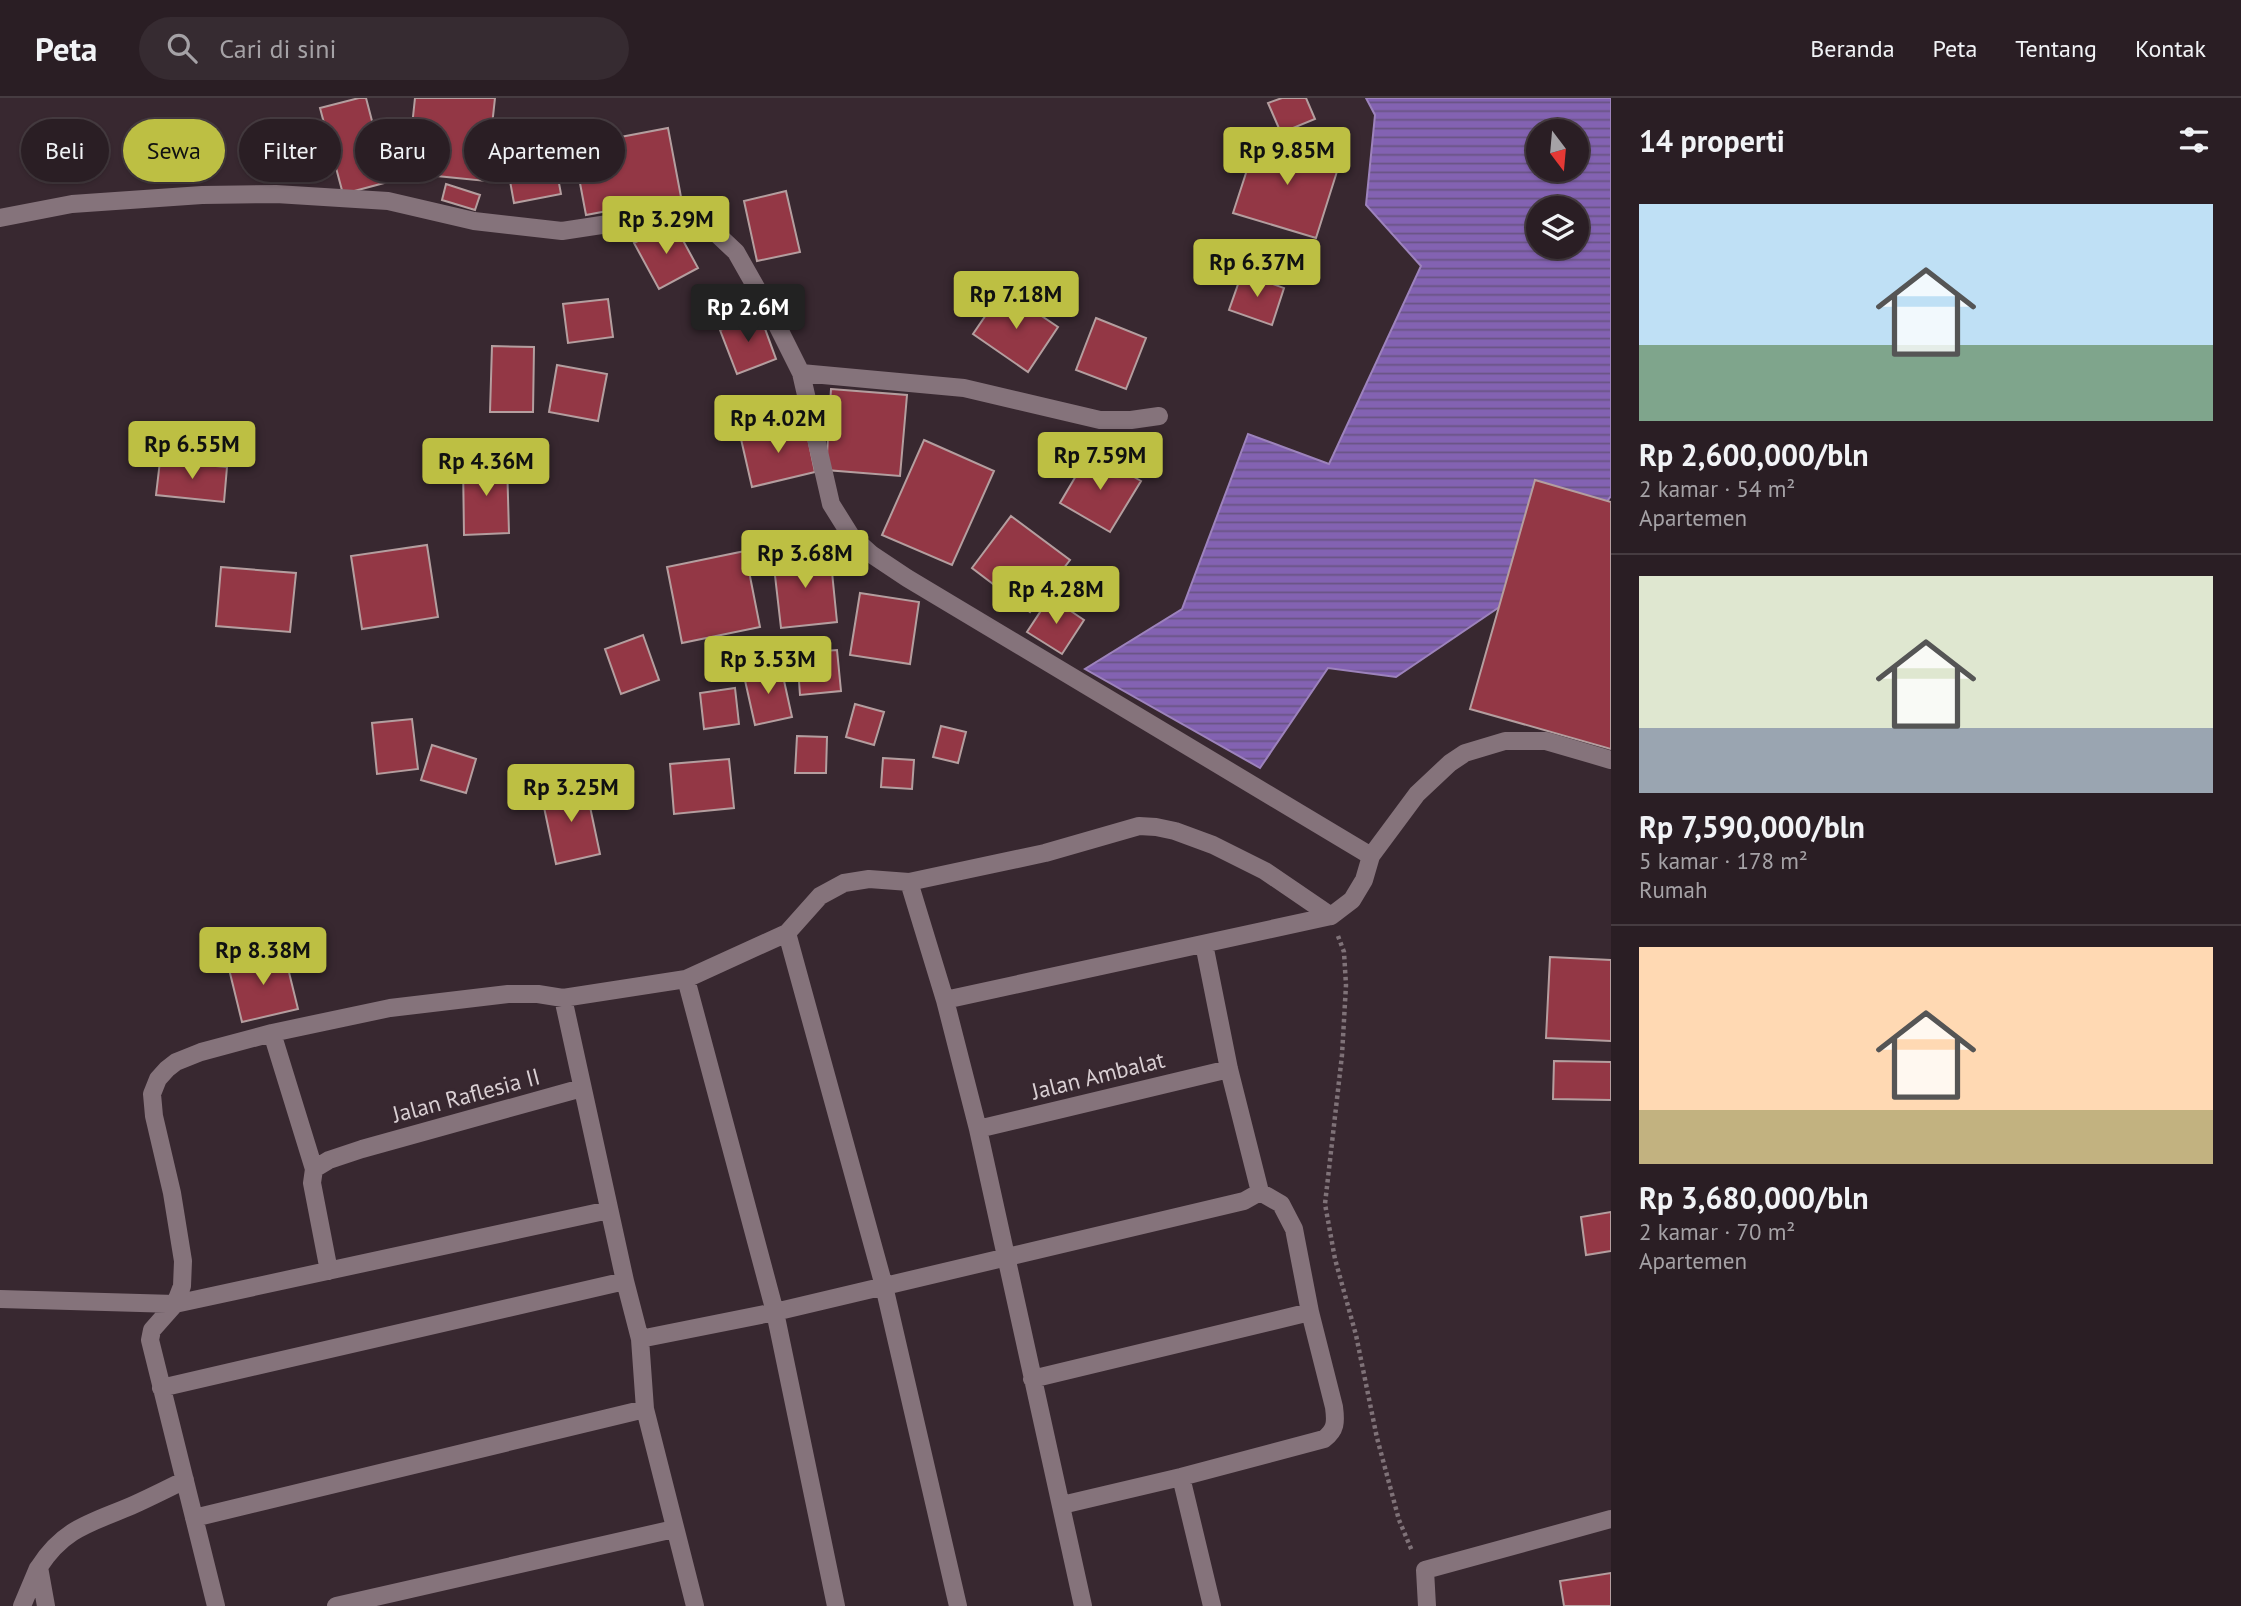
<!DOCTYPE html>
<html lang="id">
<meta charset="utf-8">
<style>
:root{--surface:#2a1e24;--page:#362b31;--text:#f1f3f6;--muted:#a5a2a6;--line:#463c41;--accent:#bdbf43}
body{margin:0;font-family:"PT Sans",sans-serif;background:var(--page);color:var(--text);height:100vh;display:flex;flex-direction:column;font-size:26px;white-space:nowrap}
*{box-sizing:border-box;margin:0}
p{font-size:23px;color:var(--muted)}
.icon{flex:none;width:38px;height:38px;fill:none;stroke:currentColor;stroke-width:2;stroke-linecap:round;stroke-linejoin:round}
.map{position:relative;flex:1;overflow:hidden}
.side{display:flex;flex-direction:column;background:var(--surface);width:630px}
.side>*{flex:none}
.guide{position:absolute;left:21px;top:21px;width:665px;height:63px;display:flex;gap:14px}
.needle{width:46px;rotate:164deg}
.fabs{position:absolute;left:1526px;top:21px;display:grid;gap:14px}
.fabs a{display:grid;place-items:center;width:63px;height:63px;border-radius:50%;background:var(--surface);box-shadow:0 2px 5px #0004,0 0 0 2px var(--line);font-size:35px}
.price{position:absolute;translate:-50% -60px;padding:0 16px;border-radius:7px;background:var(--accent);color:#111;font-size:23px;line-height:46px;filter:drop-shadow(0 2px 4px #0008)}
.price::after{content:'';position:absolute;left:50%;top:42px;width:21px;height:16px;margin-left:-10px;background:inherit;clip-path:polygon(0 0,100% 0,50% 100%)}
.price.current{background:#222;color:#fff}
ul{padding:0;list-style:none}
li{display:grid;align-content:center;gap:14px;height:371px;padding:0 28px}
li+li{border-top:2px solid var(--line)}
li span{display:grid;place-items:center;height:217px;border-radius:0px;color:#555}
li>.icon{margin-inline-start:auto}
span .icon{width:126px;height:126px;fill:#fffc;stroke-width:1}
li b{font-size:30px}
h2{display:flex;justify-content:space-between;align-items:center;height:84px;padding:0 28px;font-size:30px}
.chip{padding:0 24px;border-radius:32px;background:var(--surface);box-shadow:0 2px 5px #0004,0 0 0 2px var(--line);font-size:24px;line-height:63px}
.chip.current{background:var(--accent);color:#111}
header{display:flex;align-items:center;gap:42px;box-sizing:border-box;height:98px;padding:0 35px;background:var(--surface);border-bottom:2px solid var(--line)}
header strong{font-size:33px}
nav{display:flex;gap:38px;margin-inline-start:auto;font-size:24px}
.search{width:490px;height:63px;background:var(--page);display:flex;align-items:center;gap:18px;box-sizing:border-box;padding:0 24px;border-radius:38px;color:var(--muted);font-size:26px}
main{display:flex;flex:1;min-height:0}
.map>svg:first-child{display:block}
.water{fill:url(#water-rules);stroke:#9d83bc;stroke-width:2;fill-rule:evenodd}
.building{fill:#933745;stroke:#b49e9f;stroke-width:2}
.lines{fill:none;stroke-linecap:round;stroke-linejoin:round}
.path{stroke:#7f7278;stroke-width:4.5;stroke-dasharray:3.5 3.5;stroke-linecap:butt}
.street{stroke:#85737b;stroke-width:18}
.labels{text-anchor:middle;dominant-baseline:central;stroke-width:5;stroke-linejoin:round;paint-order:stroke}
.street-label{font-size:23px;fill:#d9cfd3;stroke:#382830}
</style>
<header>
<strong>Peta</strong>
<div class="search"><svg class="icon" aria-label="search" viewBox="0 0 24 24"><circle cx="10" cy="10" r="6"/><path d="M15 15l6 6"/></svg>Cari di sini</div>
<nav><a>Beranda</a><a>Peta</a><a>Tentang</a><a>Kontak</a></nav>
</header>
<main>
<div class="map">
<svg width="1611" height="1508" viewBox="0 0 1611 1508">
<defs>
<pattern id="water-rules" width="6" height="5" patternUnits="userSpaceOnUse" patternTransform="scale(1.75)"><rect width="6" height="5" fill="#8362b2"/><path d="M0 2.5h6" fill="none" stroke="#695484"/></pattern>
</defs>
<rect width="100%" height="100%" fill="#382830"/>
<path class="water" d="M1366,0h245v398l-19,25 -69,70 -127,86 -68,-9 -68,100 -175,-99 97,-60 66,-175 81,30 92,-198 -55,-61 9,-90zM1538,33h39v39h-39zM1538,110h39v39h-39z"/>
<path class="building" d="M359,0h7l22,84 -45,12 -23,-86z
M415,0h80l-9,83 -79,-8z
M1282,0h24l9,21 -34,14 -13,-30z
M668,30l13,69 -95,18 -13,-69z
M1258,38l82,26 -24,76 -83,-25z
M551,42l10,54 -47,9 -10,-55z
M446,86l34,11 -5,15 -33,-10z
M786,93l14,61 -43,9 -13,-60z
M673,124l25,46 -39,21 -25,-46z
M1242,175l42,15 -12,37 -43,-15z
M1003,192l55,37 -30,45 -55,-38z
M608,201l5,38 -45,6 -5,-39z
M760,217l16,44 -39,15 -17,-44z
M1096,220l50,20 -20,51 -50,-19z
M492,248l42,1 -1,65h-43z
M557,267l50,9 -9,47 -49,-9z
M831,291l76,6 -7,81 -74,-6z
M805,326l10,48 -63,15 -11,-48z
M924,342l70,31 -42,94 -70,-30z
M1090,354l51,29 -31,51 -50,-29z
M160,363l67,6 -3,35 -68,-7z
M507,364l2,71 -45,2 -1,-72z
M1535,382l76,22v247l-141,-40z
M1011,418l59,44 -40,52 -58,-44z
M427,447l11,72 -76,12 -11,-73z
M745,453l15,76 -78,16 -15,-76z
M830,454l7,70 -56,6 -8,-70z
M221,469l75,6 -6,59 -74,-6z
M860,495l59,9 -9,62 -60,-9z
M1050,499l34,23 -22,34 -35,-22z
M643,537l16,45 -38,14 -16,-45z
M837,552l4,41 -41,4 -3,-42z
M781,569l11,50 -37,8 -11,-49z
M735,590l4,36 -35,5 -4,-36z
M855,606l29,8 -10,33 -28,-8z
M412,621l6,50 -41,5 -5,-51z
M941,628l25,6 -8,31 -25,-6z
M797,638l30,1 -1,36h-31z
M432,647l44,14 -10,34 -45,-13z
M883,660l31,2 -2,29 -31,-2z
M729,661l5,49 -60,6 -4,-50z
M585,685l15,71 -44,10 -15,-71z
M284,854l14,57 -56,13 -14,-57z
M1550,859l61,3v81l-65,-3z
M1554,963l57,1v38l-58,-1z
M1611,1114v39l-25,4 -5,-38z
M1611,1475v33h-47l-4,-25z"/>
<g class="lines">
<path class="path" d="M1338,838l6,16 2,33 -4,70 -17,149 10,55 21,76 21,103 22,82 13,31"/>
<path class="street" d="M0,120l72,-14 130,-9 74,-1 112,7 86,20 88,10 46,-7 34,-9 39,-4 21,9 34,32 39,69 26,52 30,131 20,32 20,18 36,24 464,278
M801,275l163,15 136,32h31l28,-4
M909,784l36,118 33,129 105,477
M787,835l97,353 74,320
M686,881l89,333 61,294
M563,900l62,283
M945,902l386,-84
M272,935l42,136 -2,14 17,88
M978,1031l251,-60
M314,1071l15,-9 33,-11 220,-61
M0,1201l175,5 434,-94
M640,1241l135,-27 469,-111 16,-9
M1032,1281l278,-67
M161,1290l464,-107 15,58 5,70 50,197
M1181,1379l31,129
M1062,1407l119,-28 143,-38c12,-9 12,-17 10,-32l-24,-95 -16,-83 -13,-25 -21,-12 -31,-123 -25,-125
M194,1420l451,-109
M22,1508l16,-38
M46,1508l-7,-39c25,-39 52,-44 92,-61 18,-8 36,-17 54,-26
M216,1508l-66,-266 2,-10 23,-26 7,-18 1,-25 -11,-68 -18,-77 -2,-22 6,-15 9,-10 9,-7 25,-10 71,-19 118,-25 118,-14h30l25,4 123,-19 101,-46 33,-37 24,-13 25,-4 40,3 136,-29 94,-27 17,1 19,4 38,14 52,26 66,45 21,-16 12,-20 7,-24 46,-62 33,-31 15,-10 40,-12h41l65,19
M336,1508l338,-77
M1427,1508l-2,-36 186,-51"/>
</g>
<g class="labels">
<g class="street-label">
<text transform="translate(1098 977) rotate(-14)">Jalan Ambalat</text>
<text transform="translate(466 997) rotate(-15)">Jalan Raflesia II</text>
</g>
</g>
</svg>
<div class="fabs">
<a><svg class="needle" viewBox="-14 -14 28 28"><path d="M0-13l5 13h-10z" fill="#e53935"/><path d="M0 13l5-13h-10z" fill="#a5a2a6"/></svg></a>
<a><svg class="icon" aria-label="layers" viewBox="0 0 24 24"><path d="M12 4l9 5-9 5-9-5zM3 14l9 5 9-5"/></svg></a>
</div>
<b class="price" style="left:1287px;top:89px">Rp 9.85M</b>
<b class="price" style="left:666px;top:158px">Rp 3.29M</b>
<b class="price" style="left:1257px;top:201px">Rp 6.37M</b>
<b class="price" style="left:1016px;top:233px">Rp 7.18M</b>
<b class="price current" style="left:748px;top:246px">Rp 2.6M</b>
<b class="price" style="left:778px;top:357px">Rp 4.02M</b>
<b class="price" style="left:192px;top:383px">Rp 6.55M</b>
<b class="price" style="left:1100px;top:394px">Rp 7.59M</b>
<b class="price" style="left:486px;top:400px">Rp 4.36M</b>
<b class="price" style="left:805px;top:492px">Rp 3.68M</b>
<b class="price" style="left:1056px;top:528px">Rp 4.28M</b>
<b class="price" style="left:768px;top:598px">Rp 3.53M</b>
<b class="price" style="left:571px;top:726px">Rp 3.25M</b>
<b class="price" style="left:263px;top:889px">Rp 8.38M</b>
<div class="guide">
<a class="chip">Beli</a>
<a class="chip current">Sewa</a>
<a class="chip">Filter</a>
<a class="chip">Baru</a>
<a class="chip">Apartemen</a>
</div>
</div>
<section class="side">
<h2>14 properti<svg class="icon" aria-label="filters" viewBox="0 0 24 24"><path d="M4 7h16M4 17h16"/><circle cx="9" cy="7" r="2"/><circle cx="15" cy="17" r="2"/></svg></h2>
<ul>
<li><span style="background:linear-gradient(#bfe0f5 65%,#7fa58c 0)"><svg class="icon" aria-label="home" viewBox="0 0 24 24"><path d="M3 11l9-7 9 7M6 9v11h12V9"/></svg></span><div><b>Rp 2,600,000/bln</b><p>2 kamar · 54 m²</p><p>Apartemen</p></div></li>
<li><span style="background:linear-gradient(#dfe7d0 70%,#9aa5b1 0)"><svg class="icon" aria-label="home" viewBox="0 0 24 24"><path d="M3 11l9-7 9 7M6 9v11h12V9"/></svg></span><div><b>Rp 7,590,000/bln</b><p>5 kamar · 178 m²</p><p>Rumah</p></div></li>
<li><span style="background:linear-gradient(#ffd9b3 75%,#c2b280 0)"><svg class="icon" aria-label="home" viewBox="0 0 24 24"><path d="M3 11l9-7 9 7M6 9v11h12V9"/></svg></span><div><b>Rp 3,680,000/bln</b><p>2 kamar · 70 m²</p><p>Apartemen</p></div></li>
</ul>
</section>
</main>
